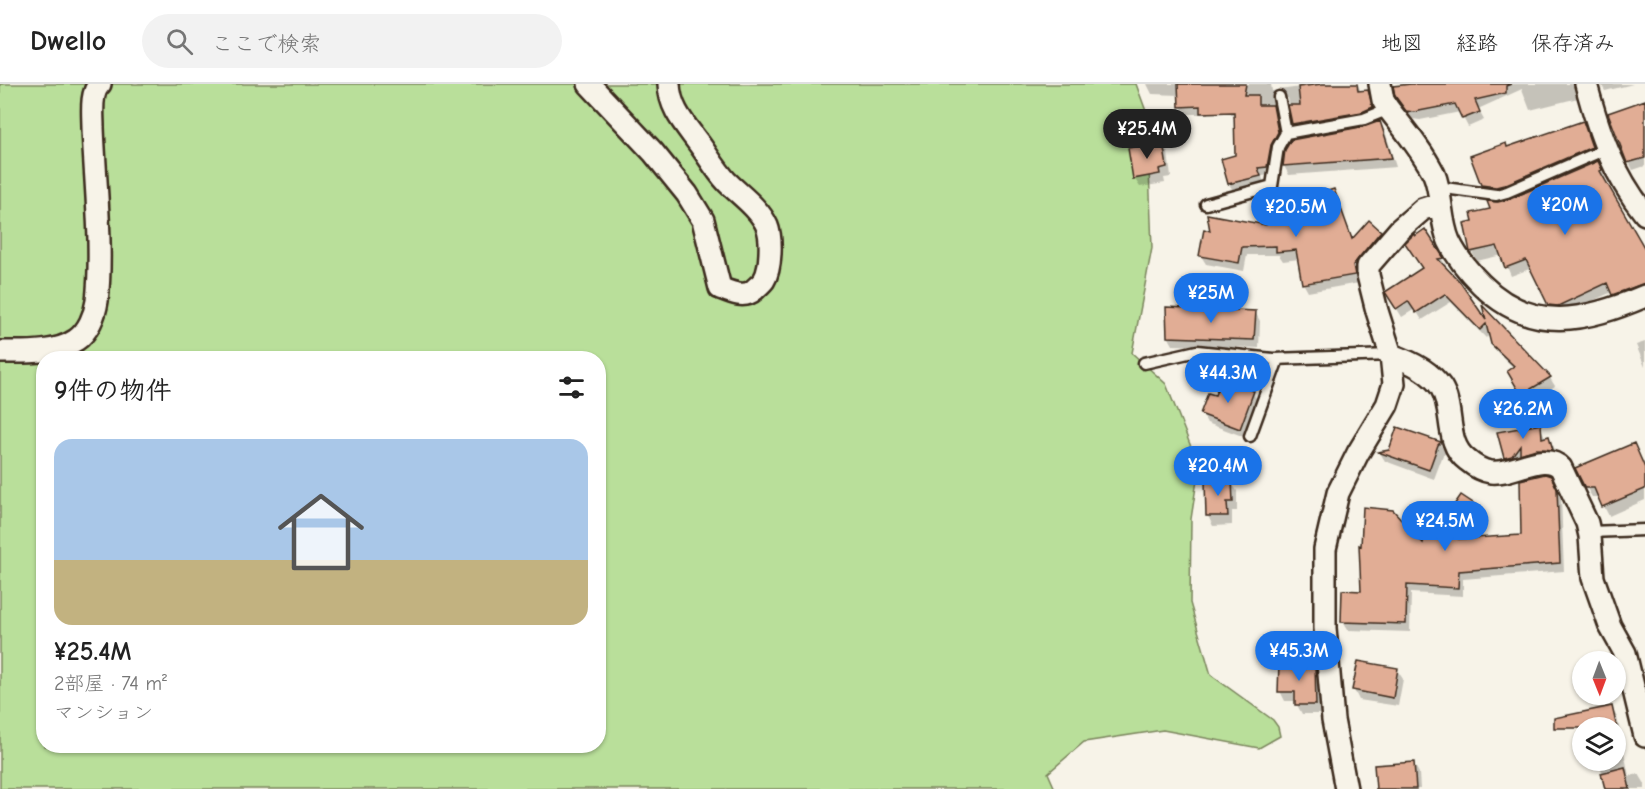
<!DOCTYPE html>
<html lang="ja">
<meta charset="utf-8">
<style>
:root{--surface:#fff;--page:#f2f2f2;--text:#222;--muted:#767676;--line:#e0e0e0;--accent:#1a73e8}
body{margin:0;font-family:"Comic Neue","Klee One",sans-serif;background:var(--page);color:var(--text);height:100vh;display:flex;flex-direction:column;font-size:22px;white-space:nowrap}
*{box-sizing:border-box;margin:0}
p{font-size:20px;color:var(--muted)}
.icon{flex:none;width:33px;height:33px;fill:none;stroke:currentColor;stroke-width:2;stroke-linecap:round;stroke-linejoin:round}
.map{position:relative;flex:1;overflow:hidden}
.side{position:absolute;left:36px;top:267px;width:570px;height:402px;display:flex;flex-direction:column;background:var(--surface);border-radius:24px;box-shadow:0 2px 4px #0004}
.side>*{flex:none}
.needle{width:39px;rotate:179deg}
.fabs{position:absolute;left:1572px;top:567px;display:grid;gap:12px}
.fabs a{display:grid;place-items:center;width:54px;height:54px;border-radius:50%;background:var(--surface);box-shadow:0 2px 4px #0004;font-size:30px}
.price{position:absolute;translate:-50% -51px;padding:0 14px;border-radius:21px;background:var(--accent);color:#fff;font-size:20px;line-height:39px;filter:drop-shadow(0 2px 3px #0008)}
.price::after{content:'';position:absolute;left:50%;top:36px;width:18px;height:14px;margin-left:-9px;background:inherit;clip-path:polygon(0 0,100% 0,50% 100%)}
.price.on{background:#222;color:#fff}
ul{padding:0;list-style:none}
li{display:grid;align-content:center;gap:12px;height:318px;padding:0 18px}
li+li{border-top:2px solid var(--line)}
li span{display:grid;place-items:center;height:186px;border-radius:18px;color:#555}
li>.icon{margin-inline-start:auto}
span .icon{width:108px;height:108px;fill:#fffc;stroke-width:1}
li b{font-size:26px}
h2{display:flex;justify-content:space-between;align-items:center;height:72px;padding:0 18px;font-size:26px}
header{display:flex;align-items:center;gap:36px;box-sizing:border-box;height:84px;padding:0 30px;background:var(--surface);border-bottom:2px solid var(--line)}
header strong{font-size:28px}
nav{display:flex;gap:33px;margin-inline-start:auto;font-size:21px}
.search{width:420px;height:54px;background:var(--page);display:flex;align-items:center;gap:15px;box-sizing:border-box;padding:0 21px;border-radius:33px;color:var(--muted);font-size:22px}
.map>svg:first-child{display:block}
.green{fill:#b9df9a;stroke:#7a845c;stroke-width:1.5;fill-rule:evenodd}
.shadow{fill:#0003}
.building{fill:#e1ad95;stroke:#3b2a1e;stroke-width:1.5}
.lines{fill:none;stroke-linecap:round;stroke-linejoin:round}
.service-casing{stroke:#3b2a1e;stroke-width:15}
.minor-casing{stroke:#3b2a1e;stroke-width:26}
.service{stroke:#f7f3e8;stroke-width:10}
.minor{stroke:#f7f3e8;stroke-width:21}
</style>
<header>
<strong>Dwello</strong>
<div class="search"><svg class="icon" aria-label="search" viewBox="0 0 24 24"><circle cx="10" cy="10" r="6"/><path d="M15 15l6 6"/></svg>ここで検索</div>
<nav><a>地図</a><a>経路</a><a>保存済み</a></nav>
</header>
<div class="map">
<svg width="1645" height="705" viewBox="0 0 1645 705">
<rect width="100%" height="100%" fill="#f7f3e8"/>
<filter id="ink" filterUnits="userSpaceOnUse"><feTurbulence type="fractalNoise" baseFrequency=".0167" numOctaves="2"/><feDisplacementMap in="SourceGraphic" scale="12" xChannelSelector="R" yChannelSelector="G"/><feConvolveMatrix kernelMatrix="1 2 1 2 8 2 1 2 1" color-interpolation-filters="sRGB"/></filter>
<g filter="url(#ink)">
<path class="green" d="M0,0h1136l11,30 5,134 -20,105 34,31 33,83 -8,52 -1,84 21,72 62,45 5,7 2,9 -21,12 -96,-18 -79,12 -36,31 7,16h-1055zM44,274h554v388h-554z"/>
<path class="shadow" d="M1147,0h60l1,30h-23l-4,-8 -1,-11 -28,-1z
M1236,0h35l1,7 50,-7h36l3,9 6,-1 5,8 4,16 -78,16 -5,-8 -5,-26 -9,1 -4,9 7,33 -11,34 -9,1 2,8 -30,8 -5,-8 7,-28 -1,-36 -5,-8z
M1407,0h174l-3,5v9l-48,12 -8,-21 -44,20 6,11 -16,7 -8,-15 -40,8 -8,-1 -10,-15z
M1601,0h32l-28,7z
M1645,18v64l-12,4 -4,-8z
M1380,38l5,9 11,36 -107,8 -5,-9 3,-16z
M1583,39l14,33 -109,39 -6,-10 25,-36z
M1162,60l6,9 3,24 -7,1 1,5 -25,4 -6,-9z
M1598,78l8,17 -3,1 42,72v41l-27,10 -6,-11 -49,22 -8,-1 -23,-45 -21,8 -9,-21 -25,6 -5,-9 -7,-27 10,-3 17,-11 6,-7 12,-4z
M1333,106l20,50 27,-8 5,9 -28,33 2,9 -51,9 -5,-9 -4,-24 -16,2 -4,-6h-32l-3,16 -38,-7 -5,-8 10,-23 56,-6z
M1424,148l23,35 -3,1 15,15 29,44 -3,-17 65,68 5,8 -27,17 -19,-32 5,-3 -16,-15 -6,-10 -2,-9 -4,4 -35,-36 -29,18 -7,-11 -13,8 -10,-16 32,-32 -9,-31z
M1255,228l5,9 -1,27 -86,-3 -5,-9z
M1645,258v25l-9,-22z
M1253,309l5,9 -13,35 -38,-14 -5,-9 14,-17z
M1540,342l6,13 3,-1 5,9 3,12 -46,8 -5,-10z
M1398,344l42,16 6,9 -3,2 -9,24 -49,-18 -5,-8 10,-1z
M1645,385v31l-36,16 -10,-19h-7l-6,-10z
M1207,398h24l6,9v20h-5v14l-19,1 -5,-10z
M1555,403l6,12 3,72 -101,8v17l-52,-3 -1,39 -62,-2 -5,-8 19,-30 62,-46 12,-25 16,-11 26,-2 5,8 -15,24 55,-4z
M1314,581l6,10 1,39h-19l-5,-9v-4h-12l-5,-10z
M1397,586l6,9 -5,27 -39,-6 -5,-10z
M1611,624l6,9 12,59 10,-2 6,10v5h-39l-7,-29h17v-32z
M1414,680l5,9 1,16h-43z"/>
<path class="building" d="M1178,0h68l-2,11h14v10h15l5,27 -7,13 -4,22 -9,1 3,8 -33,8 -7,-25 14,-4 -1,-43 -34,1v-7l-21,1z
M1322,0h35l1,7 10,-1 5,17 -11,5 -70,12 -4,-19h12l-2,-18z
M1411,0h100l-5,2v7l-31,7 5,12 -18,7 -7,-15 -41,8 -8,-1 -11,-15 -2,-10z
M1645,16v58l-18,5 -19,-50z
M1380,37l12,37 -109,8 2,-16 6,-10 75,-14z
M1583,37l9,26 -88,38 -8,2 -15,-2 -11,-29 36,-13 1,4z
M1163,58l4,25 -8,2 1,5 -27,5 -5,-31z
M1598,77l4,9 -2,1 45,78v34l-33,12 -5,-12 -49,23 -10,-1 -22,-45 -21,8 -8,-22 -27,6 -6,-29 9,-2 -2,-8 19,-4 -3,-8 11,1 12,-3z
M1334,105l18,50 17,-19 12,11 -28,34 2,10 -53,9 -6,-34 -20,2v-6l-34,1 -3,16 -40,-7 5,-27 6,2 -3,-17 59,11 12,-17z
M1425,145l19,29 -6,1 22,23 26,38 -4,-15 69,72 -30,18 -14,-24 7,-5 -23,-22 -5,-20 -6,6 -35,-36 -29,19 -8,-12 -12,8 -11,-17 37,-24 -17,-25 9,-9 1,2z
M1166,223l90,4 -2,29 -87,-3z
M1221,295l33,12 -14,38 -40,-15 8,-21 7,2z
M1541,340l1,14 7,-2 4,14 -17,-1 -16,5v-9l-8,11 -8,2 -7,-26z
M1397,343l44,15 -3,3 -9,25 -51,-18 11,-2z
M1634,359l11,25v21l-43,18 -8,-19h-9l-10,-20z
M1545,390l6,2 6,13 3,74 -101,8 -1,17 -51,-3 -1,39 -65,-2 1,-32 19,1 -2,-46 2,1 2,-39 30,3 30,33 7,-25 6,1 10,-14 6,3 9,-13 18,12 -20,32 62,-4 -1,-55z
M1232,396l1,22h-6l1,14h-22l-1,-35z
M1358,577l40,7 -5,30 -41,-8z
M1279,579l36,1 1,41h-21v-13h-17z
M1612,622l5,22h-63v-10z
M1414,678l2,27h-40l-2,-24z
M1625,683l5,22h-25l-4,-16z"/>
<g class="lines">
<defs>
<path id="service" d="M1279,13l7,36
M1437,103l59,8 11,-3 99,-43
M1206,120l66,-18 6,-39 8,-14 78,-14 25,-10
M1144,279l53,-12 76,8 118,-4
M1250,352l28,-77
M1589,448l56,-2"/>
<path id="minor" d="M589,0l64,68 34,42 16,26 17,68c10,4 24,11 34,2 3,-3 8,-7 10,-10 7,-11 8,-42 3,-54 -8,-18 -27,-31 -40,-44 -12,-13 -20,-28 -30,-41 -14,-19 -27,-33 -28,-57
M1380,0l3,16 4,7c16,21 35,43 47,67 8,18 6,47 15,67 8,17 19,30 32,43 51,51 105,37 164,12
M1586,0c13,49 27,90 59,130
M0,268c23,0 56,2 76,-12 12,-8 19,-25 21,-39 6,-54 -2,-119 -4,-174 0,-12 -3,-35 7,-43
M1391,271c18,6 39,16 50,32 14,22 3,56 26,73 6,5 15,11 24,12 21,3 54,-22 70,-4l26,55 3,13 3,42 17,48 15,27 20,83
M1346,705l-13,-69 -8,-92v-79l13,-56 20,-40 29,-48 7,-21 -3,-29 -14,-44 -9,-36v-9l32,-37 23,-20 16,-5"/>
</defs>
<use href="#service" class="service-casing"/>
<use href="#minor" class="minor-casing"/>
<use href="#service" class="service"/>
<use href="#minor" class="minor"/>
</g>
</g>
</svg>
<div class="fabs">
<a><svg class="needle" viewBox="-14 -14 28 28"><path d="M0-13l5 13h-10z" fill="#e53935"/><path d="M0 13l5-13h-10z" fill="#767676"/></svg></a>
<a><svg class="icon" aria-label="layers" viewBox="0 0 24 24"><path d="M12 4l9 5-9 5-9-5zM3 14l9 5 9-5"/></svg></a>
</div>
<b class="price on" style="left:1147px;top:76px">¥25.4M</b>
<b class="price" style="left:1565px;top:152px">¥20M</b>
<b class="price" style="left:1296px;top:154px">¥20.5M</b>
<b class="price" style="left:1211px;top:240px">¥25M</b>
<b class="price" style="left:1228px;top:320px">¥44.3M</b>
<b class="price" style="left:1523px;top:356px">¥26.2M</b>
<b class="price" style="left:1218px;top:413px">¥20.4M</b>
<b class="price" style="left:1445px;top:468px">¥24.5M</b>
<b class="price" style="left:1299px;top:598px">¥45.3M</b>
<section class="side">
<h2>9件の物件<svg class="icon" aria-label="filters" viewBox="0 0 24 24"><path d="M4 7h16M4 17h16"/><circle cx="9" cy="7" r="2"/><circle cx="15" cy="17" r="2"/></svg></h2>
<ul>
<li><span style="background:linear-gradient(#a9c7e8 65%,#c2b280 0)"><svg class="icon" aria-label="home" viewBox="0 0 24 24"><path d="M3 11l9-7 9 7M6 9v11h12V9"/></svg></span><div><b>¥25.4M</b><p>2部屋 · 74 m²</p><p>マンション</p></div></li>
</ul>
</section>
</div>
